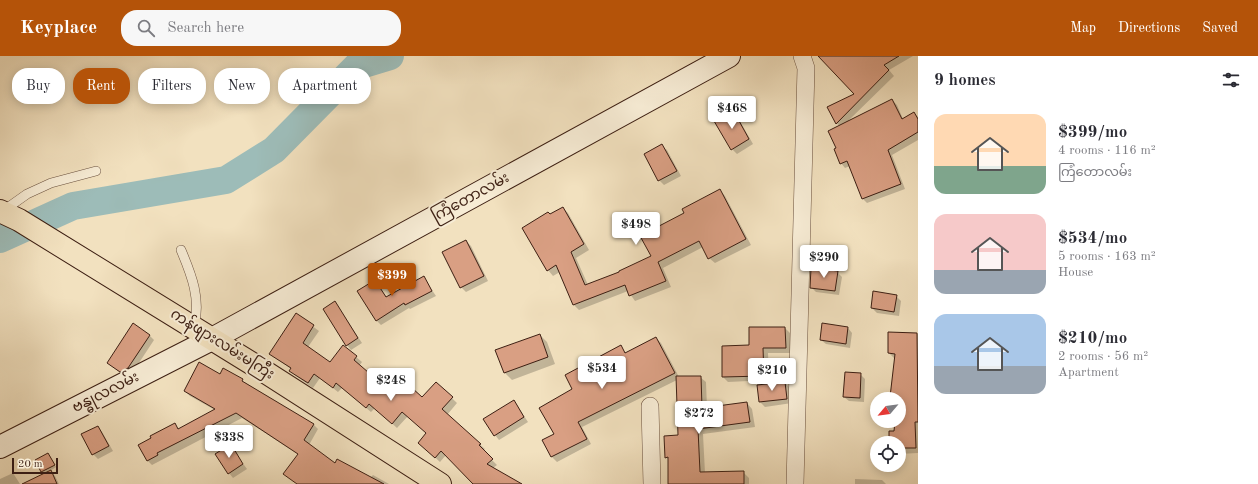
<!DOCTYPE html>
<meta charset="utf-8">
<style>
:root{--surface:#fff;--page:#f7f7f7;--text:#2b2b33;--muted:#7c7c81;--accent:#b45309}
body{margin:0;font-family:"Old Standard TT","Noto Sans Myanmar",serif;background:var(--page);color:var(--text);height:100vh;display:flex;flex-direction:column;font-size:15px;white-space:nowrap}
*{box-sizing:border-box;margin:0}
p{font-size:13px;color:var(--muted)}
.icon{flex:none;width:22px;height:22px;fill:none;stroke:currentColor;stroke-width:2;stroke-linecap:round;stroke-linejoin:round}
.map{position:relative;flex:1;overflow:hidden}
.panel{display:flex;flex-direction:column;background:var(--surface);width:340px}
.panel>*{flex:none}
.top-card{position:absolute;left:12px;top:12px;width:380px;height:36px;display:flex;gap:8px}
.needle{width:26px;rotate:241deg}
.fabs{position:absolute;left:870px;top:336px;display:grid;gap:8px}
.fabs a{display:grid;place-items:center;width:36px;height:36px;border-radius:50%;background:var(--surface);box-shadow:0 2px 10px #0003;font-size:20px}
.scale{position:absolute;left:12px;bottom:10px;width:46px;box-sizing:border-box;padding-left:4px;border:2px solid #3d1f13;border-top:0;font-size:11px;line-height:14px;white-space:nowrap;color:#3d1f13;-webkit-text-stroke:3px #f7ecd5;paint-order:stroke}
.price{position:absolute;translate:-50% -34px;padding:0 9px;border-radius:4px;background:#fff;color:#222;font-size:13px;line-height:26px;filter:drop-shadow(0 1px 2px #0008)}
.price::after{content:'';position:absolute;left:50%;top:24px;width:12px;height:9px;margin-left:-6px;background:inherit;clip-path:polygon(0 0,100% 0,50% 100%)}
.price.active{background:var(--accent);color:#fff}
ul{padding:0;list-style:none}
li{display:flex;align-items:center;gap:12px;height:100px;padding:0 16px}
li span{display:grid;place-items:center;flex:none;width:112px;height:80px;border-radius:12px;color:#555}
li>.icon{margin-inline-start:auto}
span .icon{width:48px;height:48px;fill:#fffc;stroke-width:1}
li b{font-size:17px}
h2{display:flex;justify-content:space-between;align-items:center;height:48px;padding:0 16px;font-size:17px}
.chip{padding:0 14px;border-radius:16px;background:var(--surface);box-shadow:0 2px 10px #0003;font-size:14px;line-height:36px}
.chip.active{background:var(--accent);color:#fff}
header{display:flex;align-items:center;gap:24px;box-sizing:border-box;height:56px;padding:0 20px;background:var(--accent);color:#fff}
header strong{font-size:19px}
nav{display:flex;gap:22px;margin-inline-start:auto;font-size:14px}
.search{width:280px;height:36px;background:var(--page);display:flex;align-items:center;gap:10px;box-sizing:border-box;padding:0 14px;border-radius:16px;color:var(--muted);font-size:15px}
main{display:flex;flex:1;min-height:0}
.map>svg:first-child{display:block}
.shadow{fill:#0003}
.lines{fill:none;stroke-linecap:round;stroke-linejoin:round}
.river{stroke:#9dbcb8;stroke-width:28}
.building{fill:#d99f83;stroke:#3d1f13}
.lane-casing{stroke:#6a503e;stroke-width:10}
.street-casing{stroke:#6a503e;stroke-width:18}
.secondary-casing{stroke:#3d1f13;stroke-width:24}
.primary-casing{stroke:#3d1f13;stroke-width:24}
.lane{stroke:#f7ecd5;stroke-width:9}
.street{stroke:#f7ecd5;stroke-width:17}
.secondary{stroke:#f7ecd5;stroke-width:22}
.primary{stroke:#f2e1bf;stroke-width:22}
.labels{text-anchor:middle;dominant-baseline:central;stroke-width:4;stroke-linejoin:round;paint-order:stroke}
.street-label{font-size:15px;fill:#3d1f13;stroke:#f7ecd5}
</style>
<header>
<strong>Keyplace</strong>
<div class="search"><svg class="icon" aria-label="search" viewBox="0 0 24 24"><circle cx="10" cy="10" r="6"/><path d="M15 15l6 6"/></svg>Search here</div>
<nav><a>Map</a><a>Directions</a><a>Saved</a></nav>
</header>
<main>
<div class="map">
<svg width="918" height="428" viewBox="0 0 918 428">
<rect width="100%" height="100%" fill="#f2e1bf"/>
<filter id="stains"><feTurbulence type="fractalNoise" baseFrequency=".005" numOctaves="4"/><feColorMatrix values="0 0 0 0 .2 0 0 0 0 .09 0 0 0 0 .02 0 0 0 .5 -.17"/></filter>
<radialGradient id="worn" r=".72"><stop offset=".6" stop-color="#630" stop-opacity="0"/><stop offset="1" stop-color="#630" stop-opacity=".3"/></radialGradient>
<path class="shadow" d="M826,0h87l-24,14 5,6 -46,45 44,-21 5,5 6,14 11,-6 4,4v23l-26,15 13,34 -38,14 -4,-4 -13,-33 -5,2 -4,-5 -3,-14 2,-23 -4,-3 19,-29z
M732,56l5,4 16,28 -16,10 -5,-5z
M662,90l5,4 14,26 -17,9 -5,-5z
M720,134l5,6 26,49 -36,18 -6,-5 -6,-11 -40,21 8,19 -36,14 -7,-10 -49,19 -5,-5 -14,-33 -7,4 -5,-6 2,-55 13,-7 5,5 21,37 -13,8 12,27 33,-12 31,-16 34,-43z
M466,185l5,5 17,35 -22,11 -5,-5z
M837,216l5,5 -3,18 -23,-3 -5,-5z
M423,221l13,19 -26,13 -1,-1 -28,17 -5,-5 -2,-39 13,16z
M896,240l5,5 -2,15 -22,-3 -5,-5z
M335,246l27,41 -11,7 -4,-5z
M296,258l23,17 -11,16 22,16 13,-17 19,16 -3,4 31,26 32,7 14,-16 21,20 -10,12 38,34 -2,2 14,14 -4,3 19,16h-37l-29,-29 -6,7 -15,-14 3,-14 -20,-18 -11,12 -22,-20 -4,4 -29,-24 -4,4 -18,-14 -7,10 -17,-12 -6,-5 1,-2 -21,-15z
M750,272h35l5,5v20h-22l1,27 -41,2 -5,-5 27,-31z
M848,272l4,5 -2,15 -24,-4 -5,-4z
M889,277l29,1v119l-19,1v-11h-9l5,-11 1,-11h3v-22h-5l-3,-3 4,-37 -6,-6z
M540,279l7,7 8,22 -43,16 -7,-7 -8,-22z
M150,280l4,4 -21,32 -8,4 -17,-13z
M656,282l5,5 18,34h21l6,5 1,26 40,-5 5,6 3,18 -52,7 2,39 38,-1 6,6v6h-80v-24l-3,-3 13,-21 -2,-56 -95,47 9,17 -34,18 -5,-5 -9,-17 12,-6 19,-45 47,-42 5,6z
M223,313l90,55 5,5 -9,16 26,19 35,14 3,-3 16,9h-92l-12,-10 14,-19 -57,-37 -90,47 -5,-5 28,-35 5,5 35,-20 -25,-14 -5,-5 35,-16z
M860,318l5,5 -1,23 -15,-1 -5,-4z
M785,327l5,5 2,15 -27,4 -5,-5 -2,-16z
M514,345l14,21 -29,18 -4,-5z
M98,371l4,5 11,19 -15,8 -5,-5z
M230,390l17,23 -14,9 -4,-5z
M48,398l8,13 -6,4 5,5 4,8h-35l20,-10 -8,-13z
M13,417l7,11h-20v-5z
M855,423l27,1 4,4h-31z"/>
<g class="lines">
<path class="river" d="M0,183l73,-33 153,-26 48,-30 83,-84 33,-10"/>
</g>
<path class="building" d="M818,0h81l-15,9 5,5 -53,54 -9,-17 27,-13z
M892,43l10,20 12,-7 4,7v13l-30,18 13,34 -39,15 -15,-38 -7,3 -6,-15 2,-1 -8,-17z
M733,54l16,29 -18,11 -17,-29z
M662,88l15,27 -19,10 -14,-27z
M720,133l26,50 -38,20 -9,-18 -41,21 8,19 -37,15 -4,-11 -52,20 -17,-40 -9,6 -25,-43 26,-16 2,2 13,-7 21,37 -13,8 14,33 34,-13v-1l32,-15 -11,-20 44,-23 -2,-4z
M466,184l18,36 -24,12 -18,-36z
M811,212l27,3 -3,20 -25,-3z
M424,220l8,15 -27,14 -1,-2 -28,18 -19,-30 18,-11 11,17z
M873,235l24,4 -3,17 -23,-4z
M335,245l23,37 -12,8 -23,-37z
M296,257l18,12 -11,18 27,19 13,-17 14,11 -3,4 36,31 11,-13 21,19 14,-15 17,15 -11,12 39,35 -2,1 14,14 -6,5 35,20h-49l-32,-33 -6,7 -17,-15 8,-10 -24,-21 -10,12 -23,-20 -3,4 -30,-25 -3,5 -19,-14 -6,9 -19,-12 2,-3 -22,-14z
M133,267l17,12 -22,33 -8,4 -13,-9z
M822,267l26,4 -2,17 -26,-4z
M749,271h36l1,21h-23l1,28 -42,1v-31l27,-1z
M888,276l29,1 1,89h-3l1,26h-17v-5h-10v-12h5l1,-10h4v-23l-9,-1 5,-43 -7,-1z
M540,278l8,23 -44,16 -9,-23z
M656,281l19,36 -97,49 9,17 -36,18 -9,-17 12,-6 -15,-26 33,-19 -7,-14 56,-30 4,8z
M199,306l21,12 3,-6 20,11 -1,2 72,43 -10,16 31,23 2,-4 47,25h-87l-14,-10 15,-20 -62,-41 -79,40 1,2 -11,6 -9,-16 13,-7 -1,-2 25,-13 3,6 37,-20 -31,-18z
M845,316l16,1 -1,25 -17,-1z
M676,320h25l1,32 45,-6 3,20 -52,7 2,43 44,-1v13h-76v-27l-3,1 -1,-22 14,-1z
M785,326l2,17 -28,3 -2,-17z
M514,344l10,17 -30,19 -11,-17z
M98,370l11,20 -17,9 -11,-21z
M231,388l12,20 -15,10 -13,-20z
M48,397l7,12 -14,7 -6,-12z
M51,414l6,14h-35z"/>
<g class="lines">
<defs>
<path id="lane" d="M3,155l24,-17 24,-11 45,-12
M181,194c11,26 20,49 13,77"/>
<path id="street" d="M650,350l2,78
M795,428l11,-416 -4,-12"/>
<path id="secondary" d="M0,391l212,-108 517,-283"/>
<path id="primary" d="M0,155l19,9 240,148 181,116"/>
</defs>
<use href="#lane" class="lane-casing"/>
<use href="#street" class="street-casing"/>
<use href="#secondary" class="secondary-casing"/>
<use href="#primary" class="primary-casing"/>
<use href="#lane" class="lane"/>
<use href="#street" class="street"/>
<use href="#secondary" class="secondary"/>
<use href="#primary" class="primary"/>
</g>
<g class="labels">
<g class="street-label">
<text transform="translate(471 142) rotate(-29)">ကြံတောလမ်း</text>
<text transform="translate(222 289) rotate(32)">ကန်ဖျားလမ်းမကြီး</text>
<text transform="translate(106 337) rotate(-27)">ဗန္ဓုလလမ်း</text>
</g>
</g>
<rect width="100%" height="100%" filter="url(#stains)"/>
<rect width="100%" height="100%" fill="url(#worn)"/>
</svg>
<div class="fabs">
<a><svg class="needle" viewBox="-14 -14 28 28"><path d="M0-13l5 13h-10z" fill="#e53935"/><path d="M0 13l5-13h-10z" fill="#7c7c81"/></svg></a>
<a><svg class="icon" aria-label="locate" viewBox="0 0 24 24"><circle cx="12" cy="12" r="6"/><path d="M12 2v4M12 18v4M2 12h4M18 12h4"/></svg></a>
</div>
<div class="scale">20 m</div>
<b class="price" style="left:732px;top:74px">$468</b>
<b class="price" style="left:636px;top:190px">$498</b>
<b class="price" style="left:824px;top:223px">$290</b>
<b class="price active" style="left:392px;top:241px">$399</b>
<b class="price" style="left:602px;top:334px">$534</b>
<b class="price" style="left:772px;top:336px">$210</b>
<b class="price" style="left:391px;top:346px">$248</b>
<b class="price" style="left:699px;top:379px">$272</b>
<b class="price" style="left:229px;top:403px">$338</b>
<div class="top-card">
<a class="chip">Buy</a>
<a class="chip active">Rent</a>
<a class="chip">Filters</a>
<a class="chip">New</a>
<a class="chip">Apartment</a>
</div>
</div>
<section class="panel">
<h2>9 homes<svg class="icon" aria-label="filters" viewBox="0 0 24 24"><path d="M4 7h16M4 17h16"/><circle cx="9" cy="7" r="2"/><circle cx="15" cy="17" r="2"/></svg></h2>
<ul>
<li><span style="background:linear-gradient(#ffd9b3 65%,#7fa58c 0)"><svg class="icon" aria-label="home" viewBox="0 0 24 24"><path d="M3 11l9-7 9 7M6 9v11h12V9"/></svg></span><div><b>$399/mo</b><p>4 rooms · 116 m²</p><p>ကြံတောလမ်း</p></div></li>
<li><span style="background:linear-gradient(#f6c9c9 70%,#9aa5b1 0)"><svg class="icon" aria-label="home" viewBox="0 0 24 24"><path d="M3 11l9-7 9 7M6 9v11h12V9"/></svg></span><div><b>$534/mo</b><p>5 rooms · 163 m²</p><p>House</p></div></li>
<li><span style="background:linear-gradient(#a9c7e8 65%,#9aa5b1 0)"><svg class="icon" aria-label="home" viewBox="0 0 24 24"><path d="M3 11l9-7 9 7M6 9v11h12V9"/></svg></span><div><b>$210/mo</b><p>2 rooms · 56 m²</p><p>Apartment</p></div></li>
</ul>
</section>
</main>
